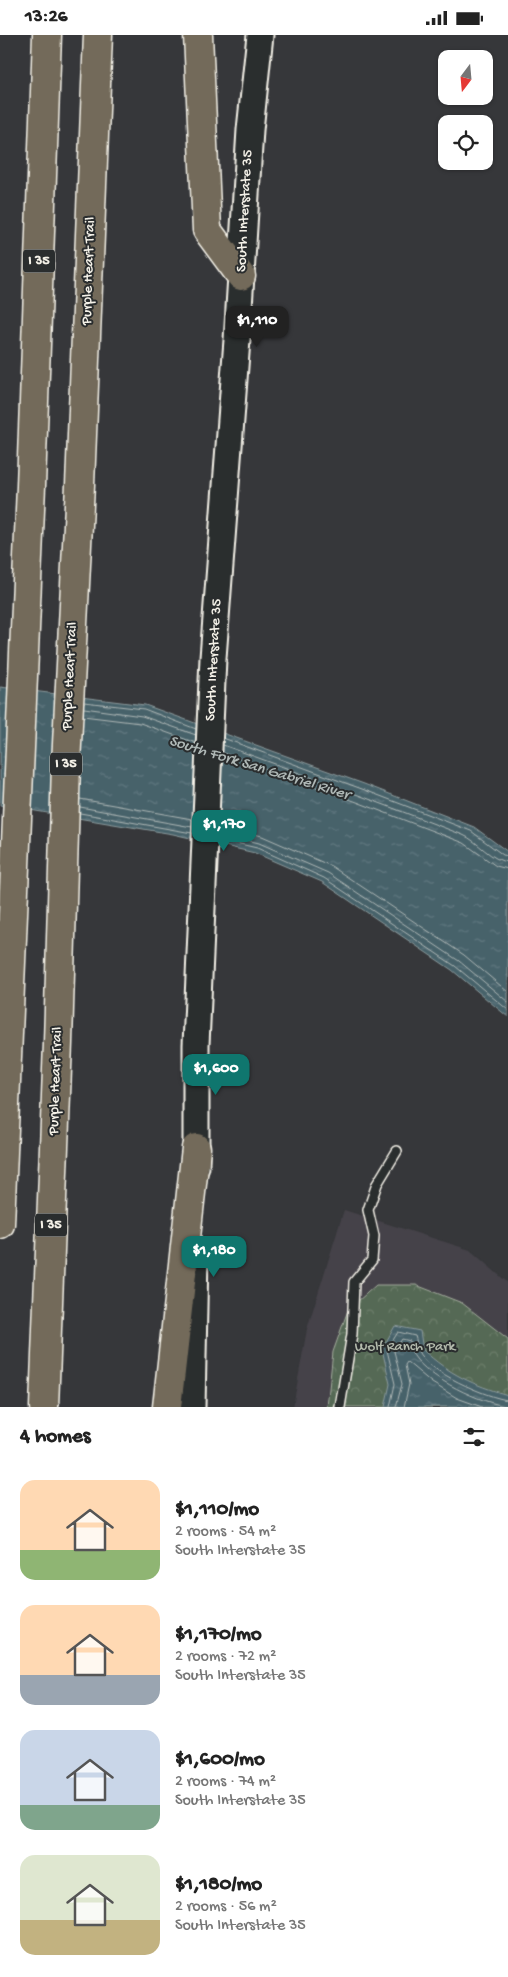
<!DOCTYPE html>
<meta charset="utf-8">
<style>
:root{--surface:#fff;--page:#f2f2f2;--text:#222;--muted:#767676;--accent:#0f766e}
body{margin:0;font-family:"Gochi Hand",sans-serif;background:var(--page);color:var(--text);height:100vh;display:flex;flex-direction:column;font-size:19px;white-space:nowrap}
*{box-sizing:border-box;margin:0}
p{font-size:16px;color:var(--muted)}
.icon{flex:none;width:28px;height:28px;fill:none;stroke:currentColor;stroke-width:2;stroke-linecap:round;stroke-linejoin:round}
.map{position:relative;height:1372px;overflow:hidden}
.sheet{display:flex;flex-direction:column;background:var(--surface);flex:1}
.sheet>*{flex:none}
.needle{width:32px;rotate:196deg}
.controls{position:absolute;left:438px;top:15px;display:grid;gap:10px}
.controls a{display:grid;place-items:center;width:55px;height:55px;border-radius:10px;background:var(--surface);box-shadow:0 1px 4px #0004;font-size:25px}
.price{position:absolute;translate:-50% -42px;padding:0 11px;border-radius:10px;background:var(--accent);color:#fff;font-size:16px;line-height:32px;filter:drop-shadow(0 1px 2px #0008)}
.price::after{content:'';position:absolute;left:50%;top:30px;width:15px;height:11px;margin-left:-8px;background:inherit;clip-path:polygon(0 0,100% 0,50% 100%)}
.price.selected{background:#222;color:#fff}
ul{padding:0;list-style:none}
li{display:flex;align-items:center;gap:15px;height:125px;padding:0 20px}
li span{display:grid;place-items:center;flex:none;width:140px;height:100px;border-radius:15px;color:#555}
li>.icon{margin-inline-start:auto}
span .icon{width:60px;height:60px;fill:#fffc;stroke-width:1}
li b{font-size:21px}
h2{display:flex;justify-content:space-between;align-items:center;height:60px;padding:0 20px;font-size:21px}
.status{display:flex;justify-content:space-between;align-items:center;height:35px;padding:0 25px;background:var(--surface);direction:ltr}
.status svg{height:14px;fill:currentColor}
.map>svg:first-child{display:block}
.built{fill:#454249}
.forest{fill:url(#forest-crowns);stroke:#a4ad9e}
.water{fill:url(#water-ripples);stroke:#8c9b9d}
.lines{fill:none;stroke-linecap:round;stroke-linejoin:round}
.shore{stroke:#afb8b6;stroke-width:1}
.lane-casing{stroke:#f4f1e8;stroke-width:12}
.secondary-casing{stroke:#f4f1e8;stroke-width:29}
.highway-casing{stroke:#f4f1e8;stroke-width:31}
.lane{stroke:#2a2d2e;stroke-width:9}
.secondary{stroke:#2a2d2e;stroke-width:25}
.highway{stroke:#736b5a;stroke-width:28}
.labels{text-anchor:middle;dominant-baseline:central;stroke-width:4;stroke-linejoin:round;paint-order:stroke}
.shield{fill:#2a2d2e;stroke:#b7b6b0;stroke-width:1}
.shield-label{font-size:14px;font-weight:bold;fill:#f4f1e8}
.street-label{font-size:15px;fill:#f4f1e8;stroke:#2a2d2e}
.park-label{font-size:15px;fill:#b4bbad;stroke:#2a2d2e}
.water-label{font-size:16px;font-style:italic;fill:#afb8b6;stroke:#2a2d2e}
</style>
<div class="status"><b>13:26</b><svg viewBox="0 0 49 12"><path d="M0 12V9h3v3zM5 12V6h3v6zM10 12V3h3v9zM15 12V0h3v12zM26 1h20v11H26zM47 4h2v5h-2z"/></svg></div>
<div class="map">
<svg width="508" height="1372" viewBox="0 0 508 1372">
<defs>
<pattern id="forest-crowns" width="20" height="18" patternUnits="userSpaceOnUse" patternTransform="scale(1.25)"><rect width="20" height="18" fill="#556954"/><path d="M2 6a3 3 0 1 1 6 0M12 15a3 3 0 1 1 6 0" fill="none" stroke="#6e7f6d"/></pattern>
<pattern id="water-ripples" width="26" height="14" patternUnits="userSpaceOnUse" patternTransform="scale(1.25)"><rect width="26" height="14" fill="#47626b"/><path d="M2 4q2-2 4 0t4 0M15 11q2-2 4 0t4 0" fill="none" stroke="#627980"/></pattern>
</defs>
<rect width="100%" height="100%" fill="#36373a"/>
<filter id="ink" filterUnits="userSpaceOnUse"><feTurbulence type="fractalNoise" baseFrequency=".02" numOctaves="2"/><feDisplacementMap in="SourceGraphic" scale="10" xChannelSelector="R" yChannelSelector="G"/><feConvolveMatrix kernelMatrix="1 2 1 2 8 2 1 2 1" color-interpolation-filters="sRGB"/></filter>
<g filter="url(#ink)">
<path class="built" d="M344,1175l126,40 38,33v124h-215l14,-78z"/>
<path class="forest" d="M376,1250h40l46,18 46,36v68h-181l6,-55 15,-42z"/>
<path class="water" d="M0,652l145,18 219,79 110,43 34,25v165l-56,-47 -130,-88 -67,-29 -82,-19 -173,-29z
M395,1291l25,5 3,19c26,24 50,35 85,45v12h-123l5,-23 -8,-35z"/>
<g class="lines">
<path class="shore" d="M84,667l60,7 52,20
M84,673l58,8 54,19
M83,681l57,7 56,20
M223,703l139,51 109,42 32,24 5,1
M223,710c80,29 160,59 240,90 15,6 28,26 45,27
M223,718l134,49 107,41 32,23 12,3
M80,764l112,20
M80,772l112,20
M80,778l112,20
M219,790l43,11 69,30 133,89 44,37
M219,798l40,10 69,30 131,88 49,41
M219,804l38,9 67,30 131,88 53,44
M390,1372l5,-23 -8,-34 11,-18 17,4c2,4 1,10 3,15 8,20 70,47 90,49
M396,1372l6,-23 -8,-33 8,-12 8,2c1,5 1,11 4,15 14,22 68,48 94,50
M404,1372l5,-23 -4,-19 2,-3 25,21 25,15 25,9"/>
<defs>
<path id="lane" d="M340,1372l12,-73 2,-52 18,-22 2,-24 -6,-26 9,-26 20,-33"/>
<path id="secondary" d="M196,1132v-122l17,-387 24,-318 13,-210 10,-95
M192,1372l3,-152"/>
<path id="highway" d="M198,0l9,195 34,46
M0,1189l31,-738 16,-451
M44,1372l14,-364 8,-279 14,-279 18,-450
M167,1372l29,-259"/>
</defs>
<use href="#lane" class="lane-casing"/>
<use href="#secondary" class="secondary-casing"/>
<use href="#highway" class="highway-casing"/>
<use href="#lane" class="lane"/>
<use href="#secondary" class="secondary"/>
<use href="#highway" class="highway"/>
</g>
</g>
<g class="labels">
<g class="shield">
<rect x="23" y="214.5" width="32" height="23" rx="4"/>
<rect x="50" y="717.5" width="32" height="23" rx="4"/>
<rect x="35" y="1178.5" width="32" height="23" rx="4"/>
</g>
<g class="shield-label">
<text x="39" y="226">I 35</text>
<text x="66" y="729">I 35</text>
<text x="51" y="1190">I 35</text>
</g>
<g class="street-label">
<text transform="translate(245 176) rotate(-87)">South Interstate 35</text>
<text transform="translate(89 236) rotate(-88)">Purple Heart Trail</text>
<text transform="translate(214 625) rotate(-87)">South Interstate 35</text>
<text transform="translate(70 641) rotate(-87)">Purple Heart Trail</text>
<text transform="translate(56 1046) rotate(-88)">Purple Heart Trail</text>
</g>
<g class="park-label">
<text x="405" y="1312">Wolf Ranch Park</text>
</g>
<g class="water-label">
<text transform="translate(259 734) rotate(17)">South Fork San Gabriel River</text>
</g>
</g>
</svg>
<div class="controls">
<a><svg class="needle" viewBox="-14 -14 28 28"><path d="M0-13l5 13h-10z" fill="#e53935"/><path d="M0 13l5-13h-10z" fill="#767676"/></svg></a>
<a><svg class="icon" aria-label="locate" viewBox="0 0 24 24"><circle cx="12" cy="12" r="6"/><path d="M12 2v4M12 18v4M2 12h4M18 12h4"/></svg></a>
</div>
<b class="price selected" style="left:257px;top:313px">$1,110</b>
<b class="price" style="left:224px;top:817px">$1,170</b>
<b class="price" style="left:216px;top:1061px">$1,600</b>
<b class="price" style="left:214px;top:1243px">$1,180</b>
</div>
<section class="sheet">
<h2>4 homes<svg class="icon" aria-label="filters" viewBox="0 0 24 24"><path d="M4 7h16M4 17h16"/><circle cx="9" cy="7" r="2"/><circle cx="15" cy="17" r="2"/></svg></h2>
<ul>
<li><span style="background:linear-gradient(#ffd9b3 70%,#8fb573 0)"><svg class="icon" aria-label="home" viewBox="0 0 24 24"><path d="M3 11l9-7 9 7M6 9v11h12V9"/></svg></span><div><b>$1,110/mo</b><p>2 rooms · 54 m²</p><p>South Interstate 35</p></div></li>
<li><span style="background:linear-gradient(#ffd9b3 70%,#9aa5b1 0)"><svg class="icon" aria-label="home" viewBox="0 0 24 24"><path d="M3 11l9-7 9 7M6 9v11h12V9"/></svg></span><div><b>$1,170/mo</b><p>2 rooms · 72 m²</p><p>South Interstate 35</p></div></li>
<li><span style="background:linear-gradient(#c9d6e8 75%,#7fa58c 0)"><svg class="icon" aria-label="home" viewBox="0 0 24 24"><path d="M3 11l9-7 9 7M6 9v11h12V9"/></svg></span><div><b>$1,600/mo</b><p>2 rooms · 74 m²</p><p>South Interstate 35</p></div></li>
<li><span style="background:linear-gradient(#dfe7d0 65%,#c2b280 0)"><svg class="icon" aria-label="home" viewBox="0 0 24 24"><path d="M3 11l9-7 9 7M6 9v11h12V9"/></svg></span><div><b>$1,180/mo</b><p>2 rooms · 56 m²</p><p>South Interstate 35</p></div></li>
</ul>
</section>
